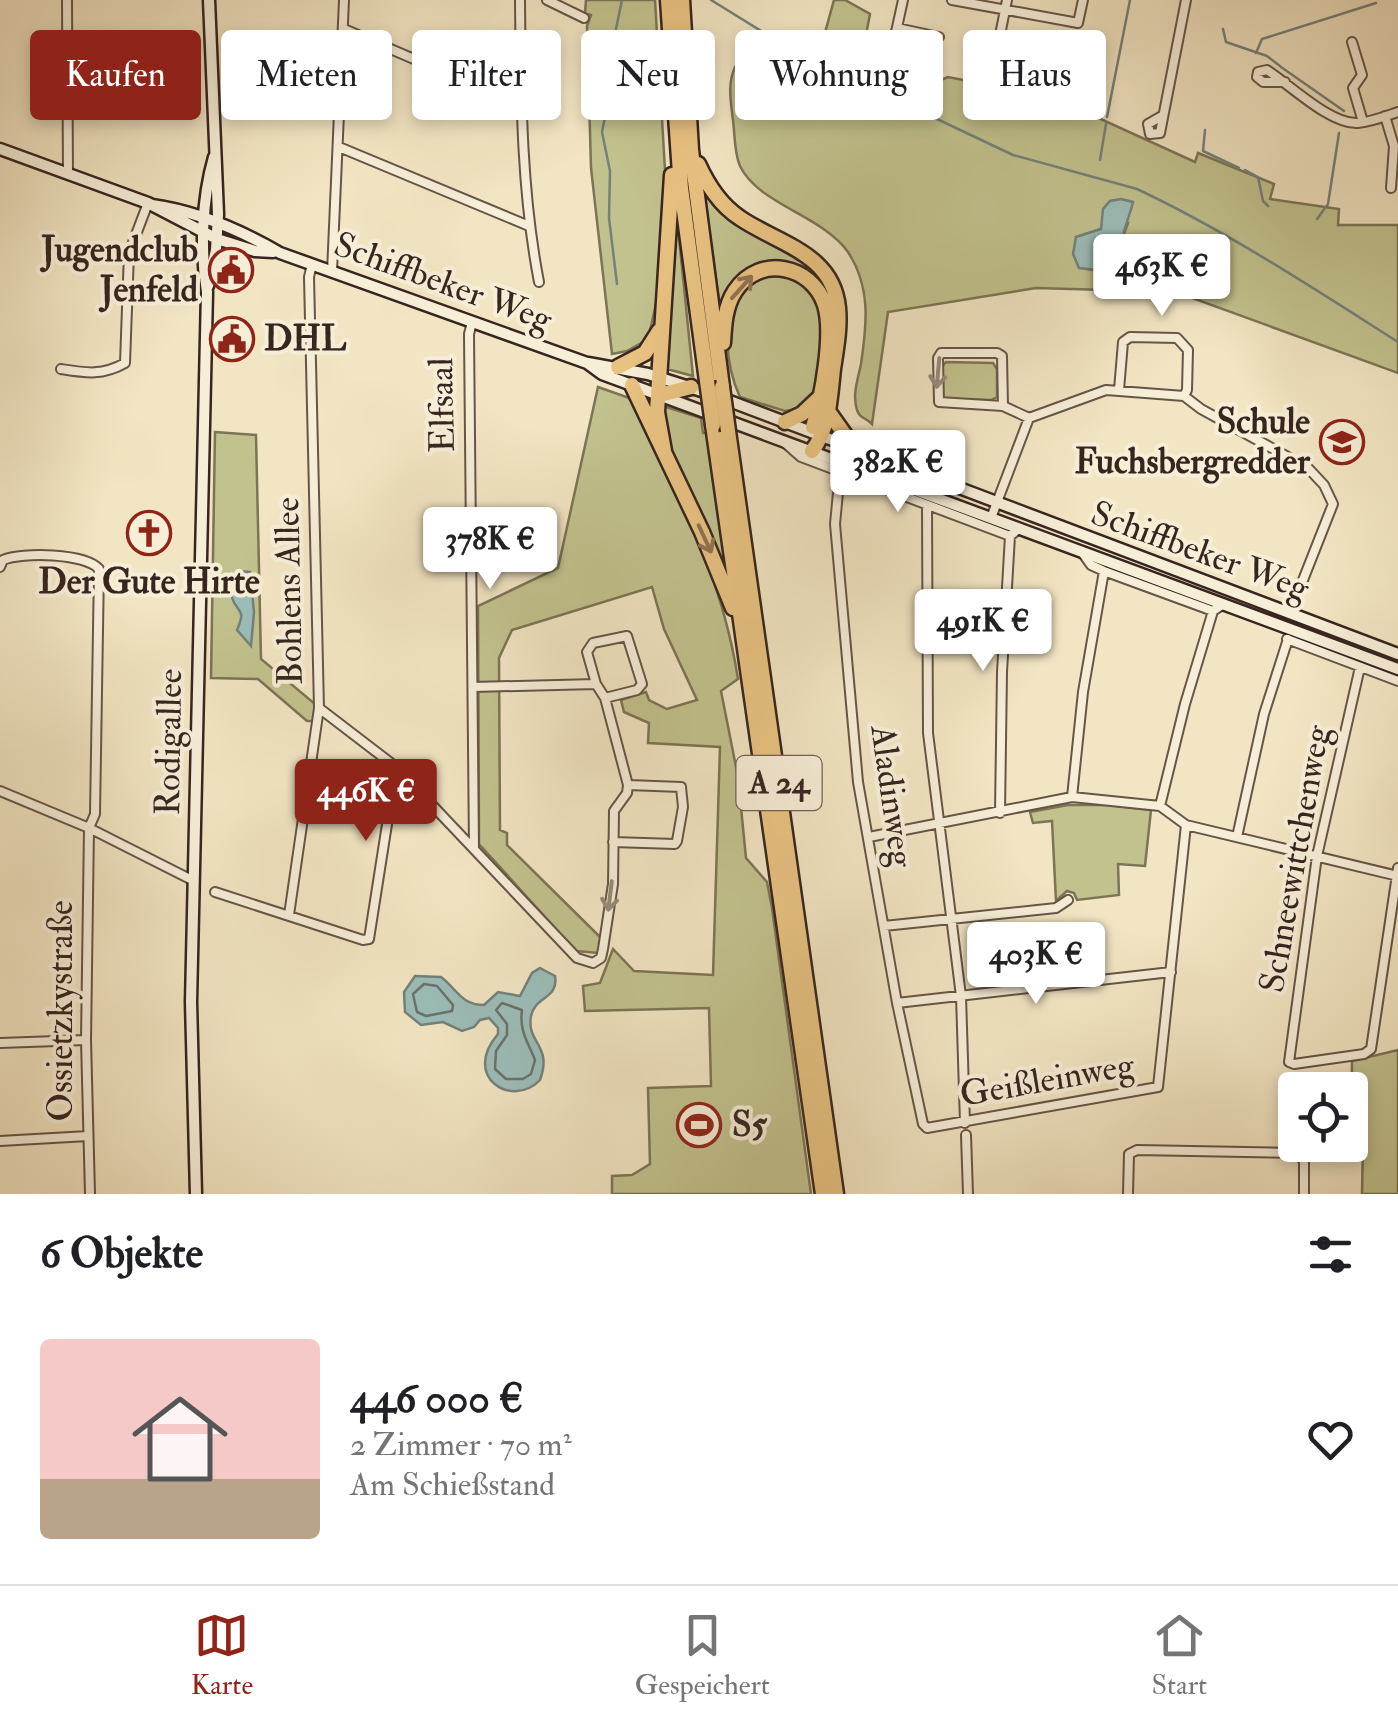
<!DOCTYPE html>
<html lang="de">
<meta charset="utf-8">
<style>
:root{--surface:#fff;--page:#f2f2f2;--text:#202124;--muted:#757577;--line:#e0e0e0;--accent:#8f2418}
body{margin:0;font-family:"IM FELL Double Pica",serif;background:var(--page);color:var(--text);height:100vh;display:flex;flex-direction:column;font-size:38px;white-space:nowrap}
*{box-sizing:border-box;margin:0}
p{font-size:32px;color:var(--muted)}
.icon{flex:none;width:55px;height:55px;fill:none;stroke:currentColor;stroke-width:2;stroke-linecap:round;stroke-linejoin:round}
.map{position:relative;height:1194px;overflow:hidden}
.drawer{display:flex;flex-direction:column;background:var(--surface);flex:1}
.drawer>*{flex:none}
.guide{position:absolute;left:30px;top:30px;width:1340px;height:90px;display:flex;gap:20px}
.fabs{position:absolute;left:1278px;top:1072px;display:grid;gap:20px}
.fabs a{display:grid;place-items:center;width:90px;height:90px;border-radius:10px;background:var(--surface);box-shadow:0 5px 15px #0003;font-size:50px}
.price{position:absolute;translate:-50% -85px;padding:0 22px;border-radius:10px;background:#fff;color:#222;font-size:32px;line-height:65px;filter:drop-shadow(0 2px 5px #0008)}
.price::after{content:'';position:absolute;left:50%;top:60px;width:30px;height:22px;margin-left:-15px;background:inherit;clip-path:polygon(0 0,100% 0,50% 100%)}
.price.active{background:var(--accent);color:#fff}
ul{padding:0;list-style:none}
li{display:flex;align-items:center;gap:30px;height:250px;padding:0 40px}
li+li{border-top:2px solid var(--line)}
li span{display:grid;place-items:center;flex:none;width:280px;height:200px;border-radius:10px;color:#555}
li>.icon{margin-inline-start:auto}
span .icon{width:120px;height:120px;fill:#fffc;stroke-width:1}
li b{font-size:42px}
h2{display:flex;justify-content:space-between;align-items:center;height:120px;padding:0 40px;font-size:42px}
.tag{padding:0 35px;border-radius:10px;background:var(--surface);box-shadow:0 5px 15px #0003;font-size:35px;line-height:90px}
.tag.active{background:var(--accent);color:#fff}
.tab-bar{display:flex;justify-content:space-around;align-items:center;height:140px;border-top:2px solid var(--line);background:var(--surface);font-size:28px;color:var(--muted)}
.tab-bar a{display:grid;justify-items:center;gap:5px}
.tab-bar .active{color:var(--accent)}
.map>svg:first-child{display:block}
.green{fill:#c2c28e;stroke:#7c7456;stroke-width:2.5;fill-rule:evenodd}
.water{fill:#9cbeba;stroke:#74817c;stroke-width:2.5}
.lines{fill:none;stroke-linecap:round;stroke-linejoin:round}
.shore{stroke:#6a726c;stroke-width:2.5}
.stream{stroke:#74817c;stroke-width:2.5}
.street-casing{stroke:#665548;stroke-width:12}
.secondary-casing{stroke:#37251f;stroke-width:15}
.highway-casing{stroke:#37251f;stroke-width:19}
.street{stroke:#f7eed8;stroke-width:8}
.secondary{stroke:#f7eed8;stroke-width:10}
.highway{stroke:#e9c282;stroke-width:14}
.highway-bridge-casing{stroke:#37251f;stroke-width:19;stroke-linecap:butt}
.highway-bridge{stroke:#e9c282;stroke-width:14}
.oneway{stroke:#907450}
.oneway2{stroke:#978a7c}
.labels{text-anchor:middle;dominant-baseline:central;stroke-width:8;stroke-linejoin:round;paint-order:stroke}
.shield{fill:#f7eed8;stroke:#716156;stroke-width:2.5}
.shield-label{font-size:32px;font-weight:bold;fill:#37251f}
.poi-label{font-size:35px;font-weight:bold;fill:#37251f;stroke:#f7eed8;text-anchor:end}
.street-label{font-size:35px;fill:#37251f;stroke:#f7eed8}
</style>
<div class="map">
<svg width="1398" height="1194" viewBox="0 0 1398 1194">
<rect width="100%" height="100%" fill="#f2e5c3"/>
<filter id="stains"><feTurbulence type="fractalNoise" baseFrequency=".002" numOctaves="4"/><feColorMatrix values="0 0 0 0 .2 0 0 0 0 .09 0 0 0 0 .02 0 0 0 .5 -.17"/></filter>
<radialGradient id="worn" r=".72"><stop offset=".6" stop-color="#630" stop-opacity="0"/><stop offset="1" stop-color="#630" stop-opacity=".3"/></radialGradient>
<path class="green" d="M586,0h69l11,187 -7,104 -11,48 -21,12 -15,3 -21,-186 -4,-142 4,-11 -6,-2z
M834,0h11l25,14 -4,21 3,7 -8,10 -5,24 -38,-18z
M896,36l13,20 32,24 7,-3 31,6v4l80,13 136,62 3,-9 76,31 -4,15 69,10 -1,16h60v148l-222,-81 -140,-4 -148,24 -16,112c-7,-7 -12,-5 -15,-14 -5,-16 1,-31 4,-46 6,-40 10,-77 -13,-112 -25,-36 -90,-48 -108,-86 -6,-14 -5,-31 -7,-46 -2,-18 -6,-35 2,-53l108,36 9,-2 8,-23zM1128,223l-7,19 13,26 9,-1 17,-11 -23,19 -49,-6 -12,-32 25,-8 3,-5z
M703,185l105,75 21,26 2,54 -13,-55 -55,-19 -42,49z
M678,228l15,148 -26,-7 6,-139z
M765,274l29,2 23,22 6,30 -7,63 -19,18 -12,2 -45,-14c-13,-28 -22,-82 4,-109 5,-6 14,-10 21,-14z
M946,362l47,1 4,6v28l-6,3 -46,-1 -4,-5 1,-27z
M598,387l37,13c43,92 87,176 103,279l-17,12 17,86 8,81 21,24 5,26 39,286h-199v-18l20,-1 18,-11 -2,-76 63,-2 -2,-78 -124,3 -2,-25 17,-3 13,-34 21,22 79,4 7,-228 -72,-4 1,-20 -25,-11 -3,-12 25,-8 3,8 18,9 30,-9 -33,-71 -12,-42 -140,43 -13,28 1,172 7,3v12l94,93 -3,15 -22,-2 -97,-107 -1,-238 80,-38z
M663,406l38,12 2,15h4l21,147 -60,-130z
M215,432l41,3 5,224 54,45v17h-8l-49,-42 -47,-1z
M1068,805h40l43,5 -6,56 -27,-2 1,31 -42,5 -3,-7 -7,-2 -11,10 -4,-80 -19,2 -3,-11z
M1398,1050v144h-36l1,-50 -12,-1 1,-82z"/>
<path class="water" d="M1121,199l12,3c-7,29 -20,39 1,66 12,-1 19,-11 30,-12l1,6 -28,13 -58,-7 -6,-14 3,-17 25,-8 2,-20 7,-8z
M238,571l12,1 4,40 -3,34 -14,-16c10,-23 0,-15 -6,-35z
M540,968l15,8c4,23 -20,20 -24,40 -5,27 22,29 9,64 -28,29 -79,-3 -42,-46v-6l-9,-10 -9,2 -6,7 -12,4 -19,-9 -22,3 -16,-13 -1,-20 11,-16 26,1c16,12 20,28 43,28l14,-13 22,4 12,-23z"/>
<g class="lines">
<path class="shore" d="M424,984l13,2 16,19 -1,6 -26,5 -9,-4 -4,-18z
M502,1003l20,7c-3,21 6,32 13,50l-4,14 -8,5h-17l-11,-10 1,-18 11,-16v-11l-11,-14z"/>
<path class="stream" d="M711,0l71,44 67,34
M616,29l6,-29
M1223,29l3,13 41,14 13,10
M609,35l-5,6 -1,12 5,49 -6,30 8,39 -1,47 8,66
M1256,53l6,-14 114,-36
M1281,67l63,44
M861,83l152,72 124,34c91,43 176,99 261,153
M1107,117l23,-117
M1205,130l-2,21 36,17
M1100,160l6,-36
M1245,170l13,7 5,24 5,5
M1317,219l11,-15 11,-71"/>
<defs>
<path id="street" d="M67,0l1,174
M520,0c1,94 1,189 19,282
M547,0l37,18
M952,0l126,23 5,-23
M897,28l42,9
M344,29l177,76
M1352,42l10,33 -9,13 10,34
M1071 55a10 10 0 1 1 20 0a10 10 0 1 1-20 0Z
M859,75l37,-43 7,-32
M992,75l-8,4 -1,6 7,1 2,-11 15,-75
M1285,82h-22l-6,-5 1,-5 9,-2c23,15 64,55 91,53 13,-1 28,-7 40,-11
M1162,116l-14,8 2,10 10,-1 26,-133
M1385,116l9,30 -3,42
M339,147l190,79
M332,272l12,-272
M472,322l-3,12 5,515
M61,369c25,4 41,7 64,-6l4,-110 19,-50
M1119,390l4,-48 7,-5 47,1 11,12 -1,40 -3,6
M1003,406l-1,-50 -5,-3h-56l-3,5 1,44 64,4 26,12
M785,443l16,14 209,79 10,-8
M840,472l-5,52 23,258 39,221 26,121 4,4 231,-41 28,-262
M927,506l1,227 33,263 4,127
M991,518l38,-100 77,-28 78,6 17,13 107,59 16,17 9,19 -43,109
M1081,551l10,14 13,6 109,40 11,-7
M0,567l3,-7c19,-8 82,-7 96,9l-4,245 -6,14 -3,212 4,154
M1287,639l111,42
M1360,667l-43,189 -28,206 5,2 70,-10 7,-5 27,-181
M473,687l123,-3
M319,708l77,59 181,191 16,5 8,-5 2,-9 10,-65 1,-73 13,-18 1,-8 -23,-87 -9,-14 -9,-32 6,-9 34,-7 15,48 -5,6 -32,8
M0,791l89,37 105,53
M1072,797l11,-105 21,-121
M1160,806l25,-102 28,-93
M1000,813l2,-141 8,-136
M869,837l203,-40 88,9 26,19 212,51
M1237,837l27,-123 24,-75
M613,842l62,2 2,-3 6,-34 -2,-20 -53,-2
M215,892l148,48 6,-1 27,-172
M289,915l30,-207 -10,-431 3,-13
M884,926l172,-18 12,-8
M897,1003l274,-31
M0,1043l86,-3
M966,1135l2,59
M0,1141l88,-5
M1128,1194l1,-40 8,-4 160,3 7,8v33"/>
<path id="secondary" d="M0,149l148,54 69,36 38,12 18,1
M152,205c44,6 90,26 128,48l307,110 15,11 796,295
M208,286l8,-36 2,-36 -9,-214
M588,363l60,11 63,20 687,260
M196,1194l-5,-192 16,-710c-7,-42 -5,-93 7,-135"/>
<path id="highway" d="M668,0l13,188 26,193
M682,0l9,150 31,237
M698,164c10,22 22,41 42,54 38,26 93,35 98,90 2,20 -2,41 -5,61 -3,27 -4,61 -21,82
M723,343c1,-18 2,-37 12,-52 24,-37 77,-26 90,14 9,29 -3,93 -12,122
M618,367l27,-14 14,-22
M632,385l70,147 31,76
M660,395l31,-8
M828,411l27,38
M785,422l17,-8 17,-16
M713,425l110,769
M728,431l108,763
M664,451l-7,-39 15,-237"/>
</defs>
<use href="#street" class="street-casing"/>
<use href="#secondary" class="secondary-casing"/>
<use href="#highway" class="highway-casing"/>
<use href="#street" class="street"/>
<use href="#secondary" class="secondary"/>
<use href="#highway" class="highway"/>
<defs>
<path id="highway-bridge" d="M707,381l6,44
M722,387l6,44"/>
</defs>
<use href="#highway-bridge" class="highway-bridge-casing"/>
<use href="#highway-bridge" class="highway-bridge"/>
</g>
<defs><path id="oneway-shaft" d="M-6 0H5M1.5-3L5.5 0L1.5 3" fill="none" stroke-width="1.6" stroke-linecap="round" stroke-linejoin="round" transform="scale(2.5)"/></defs>
<g class="oneway">
<use href="#oneway-shaft" transform="translate(742 287) rotate(-48)"/>
<use href="#oneway-shaft" transform="translate(705 539) rotate(65)"/>
</g>
<g class="oneway2">
<use href="#oneway-shaft" transform="translate(938 373) rotate(95)"/>
<use href="#oneway-shaft" transform="translate(610 896) rotate(97)"/>
</g>
<defs>
<symbol id="civic-ring" viewBox="-11 -11 22 22"><circle r="9.5" fill="#f7eed8" stroke="#8f2418" stroke-width="1.5"/><path d="M-.6-6.5H3V-4.5H.6V-3L4-1V1h2V6H-6V1h2V-1L-.6-3ZM-1.2 2.5V6h2.4V2.5Z" fill="#8f2418"/></symbol>
<symbol id="school-ring" viewBox="-11 -11 22 22"><circle r="9.5" fill="#f7eed8" stroke="#8f2418" stroke-width="1.5"/><path d="M0-5L7-2L0 1L-7-2ZM-4 1L0 2.5L4 1V4Q0 6-4 4Z" fill="#8f2418"/></symbol>
<symbol id="church-ring" viewBox="-11 -11 22 22"><circle r="9.5" fill="#f7eed8" stroke="#8f2418" stroke-width="1.5"/><path d="M-1.2-6h2.4v3.5h3.3v2.4h-3.3V6h-2.4V-.1h-3.3v-2.4h3.3Z" fill="#8f2418"/></symbol>
<symbol id="stadium-ring" viewBox="-11 -11 22 22"><circle r="9.5" fill="#f7eed8" stroke="#8f2418" stroke-width="1.5"/><path d="M0-5a6.5 5 0 1 0 0 10a6.5 5 0 1 0 0-10ZM-3.5-1.8h7v3.6h-7Z" fill="#8f2418"/></symbol>
</defs>
<g fill-rule="evenodd">
<use href="#civic-ring" x="206" y="245" width="50" height="50"/>
<use href="#civic-ring" x="207" y="314" width="50" height="50"/>
<use href="#school-ring" x="1317" y="417" width="50" height="50"/>
<use href="#church-ring" x="124" y="508" width="50" height="50"/>
<use href="#stadium-ring" x="674" y="1100" width="50" height="50"/>
</g>
<g class="labels">
<rect class="shield" x="736.5" y="756" width="85" height="54" rx="8"/>
<g class="shield-label">
<text x="779" y="783">A 24</text>
</g>
<g class="poi-label">
<text x="198" y="250">Jugendclub<tspan x="198" dy="40">Jenfeld</tspan></text>
<text x="264" y="339" text-anchor="start">DHL</text>
<text x="1310" y="422">Schule<tspan x="1310" dy="40">Fuchsbergredder</tspan></text>
<text x="149" y="582" text-anchor="middle">Der Gute Hirte</text>
<text x="732" y="1125" text-anchor="start">S5</text>
</g>
<g class="street-label">
<text transform="translate(443 282) rotate(20)">Schiffbeker Weg</text>
<text transform="translate(442 405) rotate(-91)">Elfsaal</text>
<text transform="translate(1200 551) rotate(20)">Schiffbeker Weg</text>
<text transform="translate(289 591) rotate(-91)">Bohlens Allee</text>
<text transform="translate(169 742) rotate(-89)">Rodigallee</text>
<text transform="translate(892 796) rotate(82)">Aladinweg</text>
<text transform="translate(1295 859) rotate(-80)">Schneewittchenweg</text>
<text transform="translate(61 1011) rotate(-90)">Ossietzkystraße</text>
<text transform="translate(1047 1080) rotate(-10)">Geißleinweg</text>
</g>
</g>
<rect width="100%" height="100%" filter="url(#stains)"/>
<rect width="100%" height="100%" fill="url(#worn)"/>
</svg>
<div class="fabs">
<a><svg class="icon" aria-label="locate" viewBox="0 0 24 24"><circle cx="12" cy="12" r="6"/><path d="M12 2v4M12 18v4M2 12h4M18 12h4"/></svg></a>
</div>
<b class="price" style="left:1162px;top:319px">463K €</b>
<b class="price" style="left:898px;top:515px">382K €</b>
<b class="price" style="left:490px;top:592px">378K €</b>
<b class="price" style="left:983px;top:674px">491K €</b>
<b class="price active" style="left:366px;top:844px">446K €</b>
<b class="price" style="left:1036px;top:1007px">403K €</b>
<div class="guide">
<a class="tag active">Kaufen</a>
<a class="tag">Mieten</a>
<a class="tag">Filter</a>
<a class="tag">Neu</a>
<a class="tag">Wohnung</a>
<a class="tag">Haus</a>
</div>
</div>
<section class="drawer">
<h2>6 Objekte<svg class="icon" aria-label="filters" viewBox="0 0 24 24"><path d="M4 7h16M4 17h16"/><circle cx="9" cy="7" r="2"/><circle cx="15" cy="17" r="2"/></svg></h2>
<ul>
<li><span style="background:linear-gradient(#f6c9c9 70%,#b9a48a 0)"><svg class="icon" aria-label="home" viewBox="0 0 24 24"><path d="M3 11l9-7 9 7M6 9v11h12V9"/></svg></span><div><b>446 000 €</b><p>2 Zimmer · 70 m²</p><p>Am Schießstand</p></div><svg class="icon" aria-label="heart" viewBox="0 0 24 24"><path d="M12 20l-8-8c-3-5 5-10 8-4 3-6 11-1 8 4z"/></svg></li>
</ul>
</section>
<nav class="tab-bar">
<a class="active"><svg class="icon" aria-label="map" viewBox="0 0 24 24"><path d="M3 6l6-2 6 2 6-2v14l-6 2-6-2-6 2zM9 4v14M15 6v14"/></svg>Karte</a>
<a><svg class="icon" aria-label="saved" viewBox="0 0 24 24"><path d="M7 4h10v16l-5-4-5 4z"/></svg>Gespeichert</a>
<a><svg class="icon" aria-label="home" viewBox="0 0 24 24"><path d="M3 11l9-7 9 7M6 9v11h12V9"/></svg>Start</a>
</nav>
